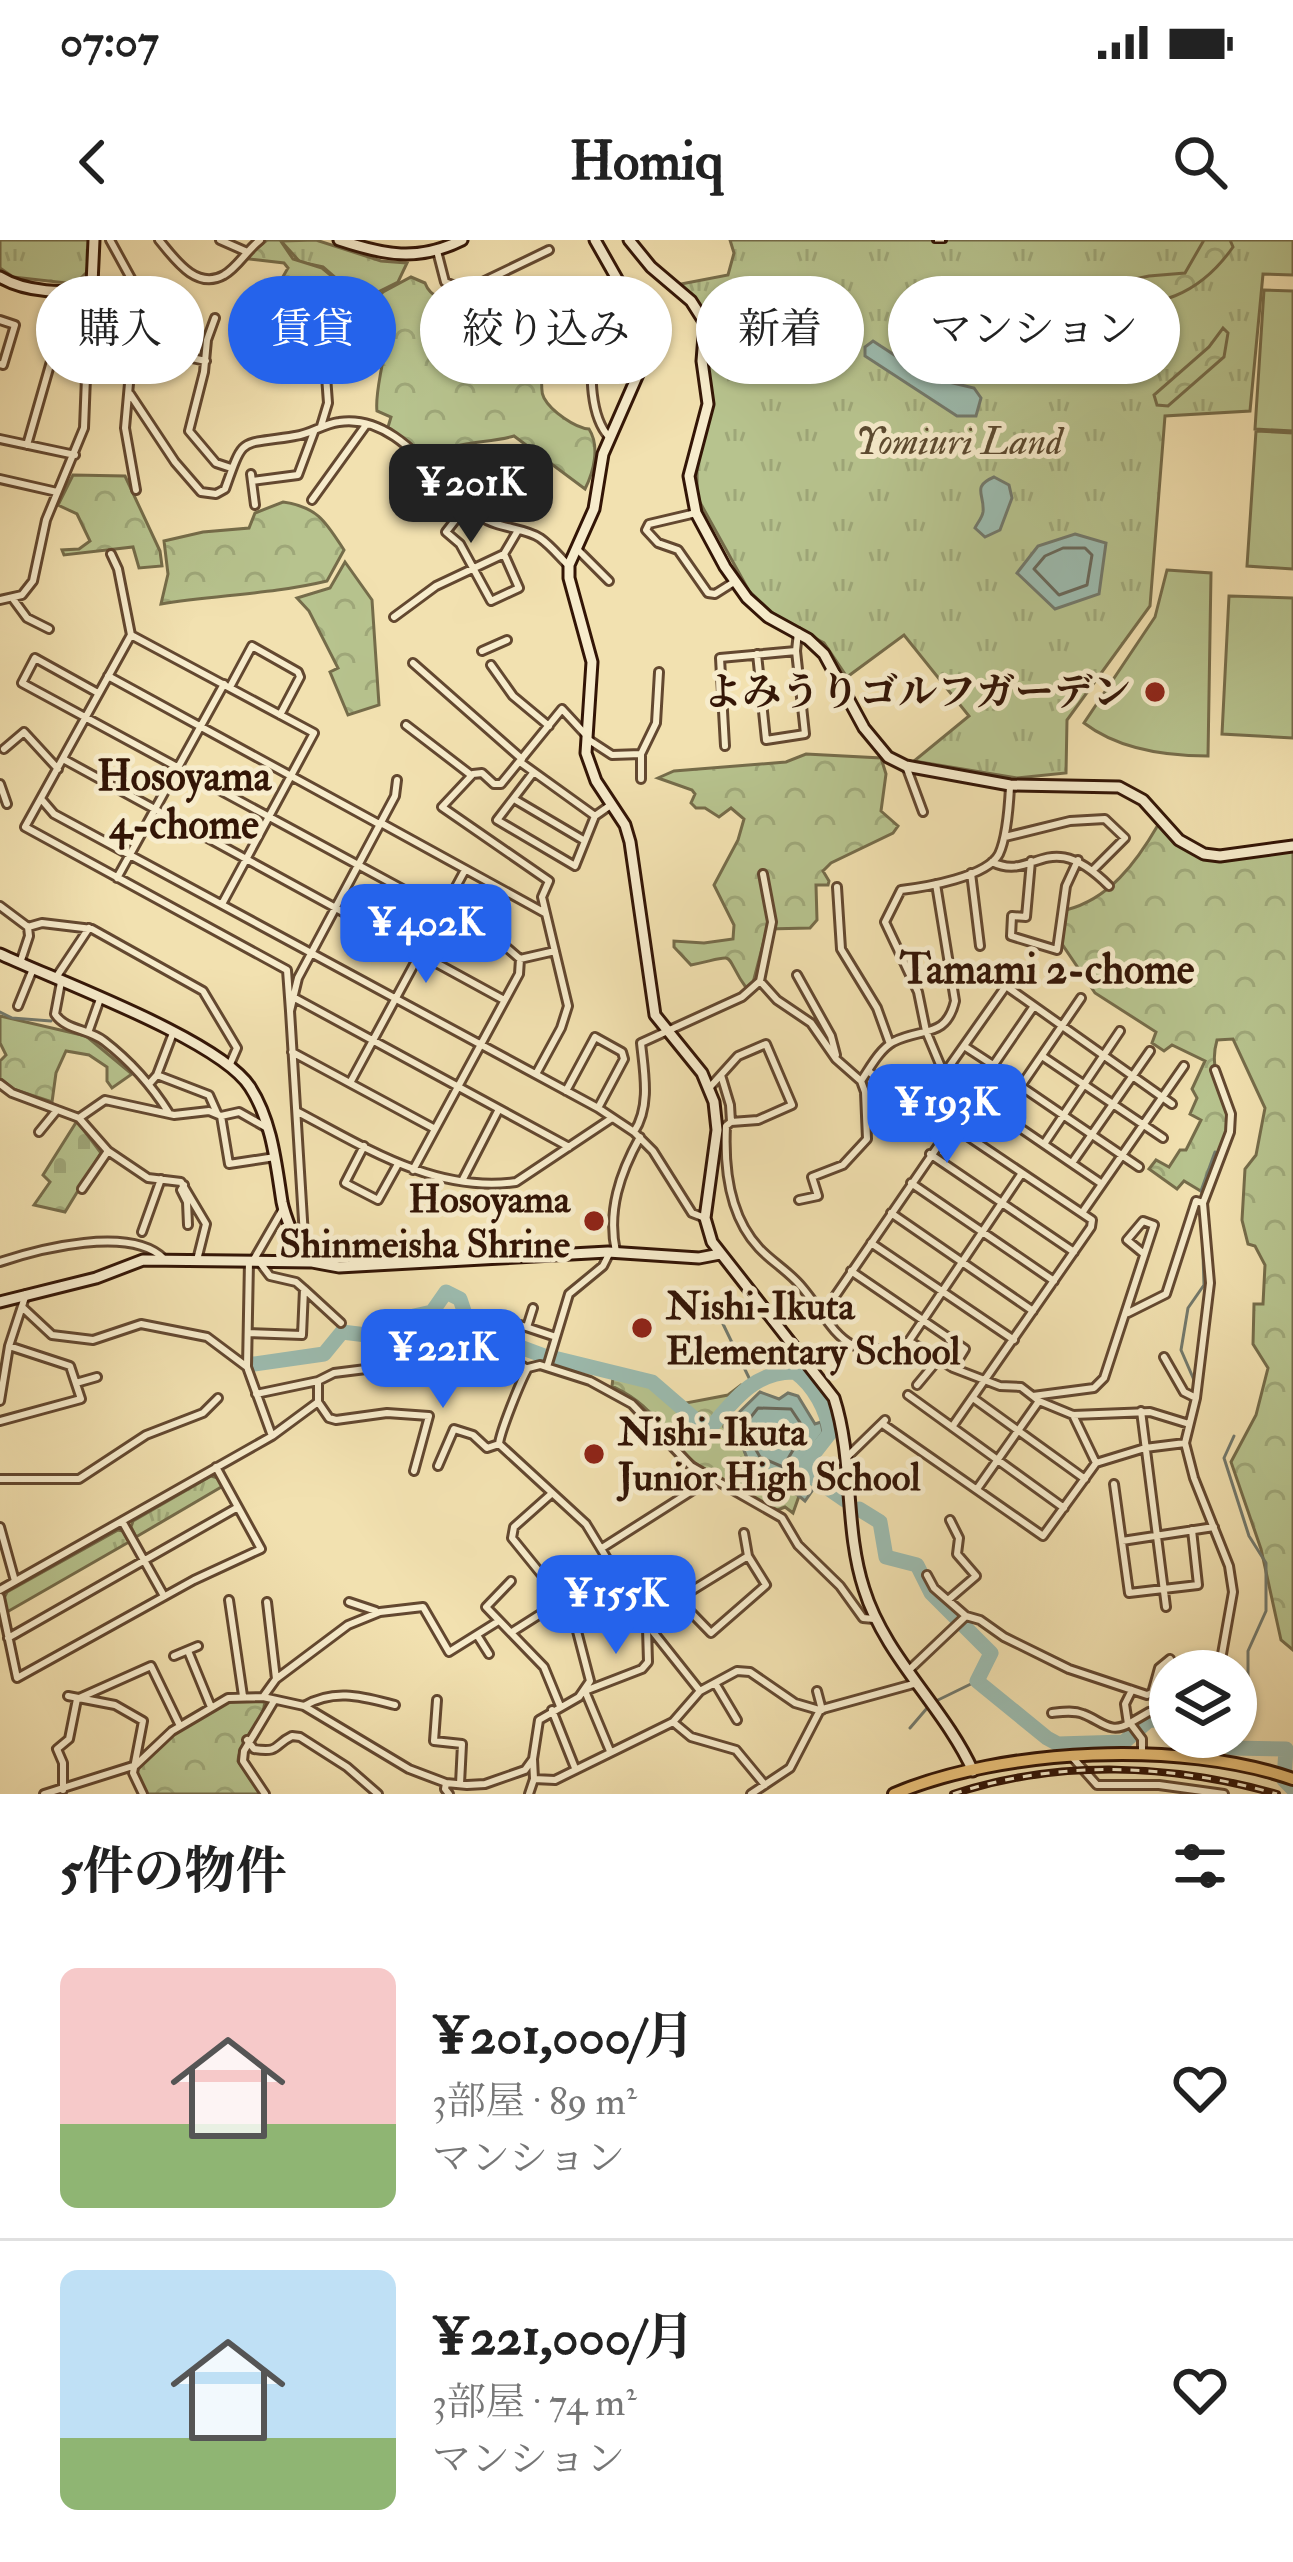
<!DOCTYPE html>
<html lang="ja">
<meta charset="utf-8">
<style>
:root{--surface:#fff;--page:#f6f6f6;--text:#222;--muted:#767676;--line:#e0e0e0;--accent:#2563eb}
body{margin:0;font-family:"IM FELL Double Pica","Noto Serif JP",serif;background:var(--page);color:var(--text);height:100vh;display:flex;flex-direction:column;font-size:45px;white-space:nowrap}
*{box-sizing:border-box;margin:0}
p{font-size:39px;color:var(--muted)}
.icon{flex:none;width:66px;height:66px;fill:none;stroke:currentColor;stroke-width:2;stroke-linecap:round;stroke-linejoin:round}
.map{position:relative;height:1554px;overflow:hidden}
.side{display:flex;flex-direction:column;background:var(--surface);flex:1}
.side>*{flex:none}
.banner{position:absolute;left:36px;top:36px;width:1221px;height:108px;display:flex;gap:24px}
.tools{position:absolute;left:1149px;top:1410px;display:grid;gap:24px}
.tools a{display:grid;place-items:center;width:108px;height:108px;border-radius:50%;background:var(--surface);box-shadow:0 3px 9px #0004;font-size:60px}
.price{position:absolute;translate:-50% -102px;padding:0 27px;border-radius:24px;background:var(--accent);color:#fff;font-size:39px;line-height:78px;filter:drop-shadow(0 3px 6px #0008)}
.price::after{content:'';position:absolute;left:50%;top:72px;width:36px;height:27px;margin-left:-18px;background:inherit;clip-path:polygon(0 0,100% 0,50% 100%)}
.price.current{background:#222;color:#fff}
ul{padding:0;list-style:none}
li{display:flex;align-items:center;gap:36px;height:300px;padding:0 60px}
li+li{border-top:3px solid var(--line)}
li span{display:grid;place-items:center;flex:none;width:336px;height:240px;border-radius:18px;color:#555}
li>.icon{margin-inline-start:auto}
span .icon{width:144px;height:144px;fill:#fffc;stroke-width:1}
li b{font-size:51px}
h2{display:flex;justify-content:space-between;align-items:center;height:144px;padding:0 60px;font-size:51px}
.chip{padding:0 42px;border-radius:54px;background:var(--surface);box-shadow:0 3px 9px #0004;font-size:42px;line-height:108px}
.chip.current{background:var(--accent);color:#fff}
.status{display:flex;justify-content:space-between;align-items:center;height:84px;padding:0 60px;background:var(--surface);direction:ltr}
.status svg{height:33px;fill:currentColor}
header{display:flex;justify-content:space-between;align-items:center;height:156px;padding:0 60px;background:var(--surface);font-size:54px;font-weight:700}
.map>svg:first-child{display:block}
.grass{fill:url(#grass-tufts);stroke:#756c4a;stroke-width:3}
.forest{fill:url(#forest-crowns);stroke:#756c4a;stroke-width:3}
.cemetery{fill:url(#cemetery-stones);stroke:#756c4a;stroke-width:3}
.pitch{fill:#b7c38e;stroke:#756c4a;stroke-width:3}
.water{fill:#9cbcb0;stroke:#72796c;stroke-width:3}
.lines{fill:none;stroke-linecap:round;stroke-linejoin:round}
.shore{stroke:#68685b;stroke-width:3}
.stream{stroke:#72796c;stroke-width:3}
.river{stroke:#9cbcb0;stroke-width:15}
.street-casing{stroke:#634830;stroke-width:12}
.secondary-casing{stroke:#331506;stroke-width:15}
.primary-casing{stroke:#331506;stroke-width:16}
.street{stroke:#f7eccc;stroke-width:6}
.secondary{stroke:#f7eccc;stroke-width:9}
.primary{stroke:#e9c078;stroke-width:10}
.rail-casing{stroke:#331506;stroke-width:8}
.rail{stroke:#f7eccc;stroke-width:3;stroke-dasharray:9;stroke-linecap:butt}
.poi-dot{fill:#8f2418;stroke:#f7eccc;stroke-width:4.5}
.labels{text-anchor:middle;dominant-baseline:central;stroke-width:10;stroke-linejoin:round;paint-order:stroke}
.park-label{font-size:39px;font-style:italic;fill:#5b492f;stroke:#f7eccc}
.poi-label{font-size:39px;font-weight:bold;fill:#331506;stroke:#f7eccc;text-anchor:end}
.neighbourhood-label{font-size:42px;font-weight:bold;fill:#331506;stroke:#f7eccc}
</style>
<div class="status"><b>07:07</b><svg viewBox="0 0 49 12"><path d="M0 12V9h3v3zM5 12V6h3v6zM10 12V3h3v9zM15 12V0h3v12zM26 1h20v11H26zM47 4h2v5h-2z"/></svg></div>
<header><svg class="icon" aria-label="back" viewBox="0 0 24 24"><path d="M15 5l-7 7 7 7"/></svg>Homiq<svg class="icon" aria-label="search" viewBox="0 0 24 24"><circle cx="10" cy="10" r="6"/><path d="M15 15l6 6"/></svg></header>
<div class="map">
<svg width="1293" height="1554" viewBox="0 0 1293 1554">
<defs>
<pattern id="grass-tufts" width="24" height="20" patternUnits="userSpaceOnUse" patternTransform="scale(3)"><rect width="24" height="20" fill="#b7c38e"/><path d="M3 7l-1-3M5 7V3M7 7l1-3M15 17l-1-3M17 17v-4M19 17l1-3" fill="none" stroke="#9ea779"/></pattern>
<pattern id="forest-crowns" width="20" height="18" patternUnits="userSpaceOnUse" patternTransform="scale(3)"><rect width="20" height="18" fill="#b7c38e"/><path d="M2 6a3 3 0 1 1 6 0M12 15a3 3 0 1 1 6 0" fill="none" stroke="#9ea779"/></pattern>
<pattern id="cemetery-stones" width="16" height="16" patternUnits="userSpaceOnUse" patternTransform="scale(3)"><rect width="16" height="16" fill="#b7c38e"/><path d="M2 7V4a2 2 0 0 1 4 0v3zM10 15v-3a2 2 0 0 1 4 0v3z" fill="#9ea779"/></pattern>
</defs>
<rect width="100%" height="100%" fill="#f2e1b0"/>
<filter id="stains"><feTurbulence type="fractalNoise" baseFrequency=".00167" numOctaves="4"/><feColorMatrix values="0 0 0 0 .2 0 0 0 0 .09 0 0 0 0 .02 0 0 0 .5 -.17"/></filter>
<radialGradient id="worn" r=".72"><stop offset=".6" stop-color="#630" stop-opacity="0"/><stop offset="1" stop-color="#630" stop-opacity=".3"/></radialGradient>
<path class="grass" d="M0,0h91l-4,32 -12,12 -62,-7 -13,-9z
M316,0l65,21 26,2 -9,19 -22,11 -30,-6 -23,-20 -23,-5 -19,-21z
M730,0h563v35l-30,-1 -13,137 -85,5 -15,190 -83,114 -1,53 -49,5 -103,-17 55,-45 -65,-81 -57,42 -23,-34 -45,-24 -30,-28 -52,-94v-36l14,-54 -4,-41 2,-47 -28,-35 47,-9 6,-22z
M211,1236l7,2 5,8 -87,51 -5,-10 2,-6z
M118,1290l5,1 6,11 -122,70 -3,-14 3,-6z"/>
<path class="forest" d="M267,0h13l13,19 29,9 24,20 27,15 10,-11 28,-15 14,6c13,35 63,-4 94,44 10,14 19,36 22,52 2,8 -1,12 3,19 7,13 31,30 45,31 11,17 5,42 -4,60l-71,-53c-29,9 -61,2 -86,25l-40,-34 3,-10 -14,-6c-2,-15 7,-58 12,-75l-64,-19 -48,-30 11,-19 -4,-5 -35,-4 1,-5z
M1204,0h26l3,7c-35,50 -75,60 -133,60l-3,-20 52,-11 36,-3z
M1223,88l5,5 -4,24 -56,49 -11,-1 -3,-10 55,-48z
M73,235l52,1 35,75 2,15 -23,2 -6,-21 -69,8 -2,-5 17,-1 11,-8 -13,-27 -19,-9z
M283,262c35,5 43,20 61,48l-17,31c-54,13 -110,14 -166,23l7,-30 -4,-33 39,-9 46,-4 6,-15z
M345,322l27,38 7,105 -31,10 -18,-43 8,-4 -29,-57 -12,-13 33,-10z
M806,514l75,4 5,16 -5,37 17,15 -5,7 -62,30 -8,8 6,10 -1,4h-12l1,35 -7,8 -43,1 -14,54 -6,6c-27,-37 -4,-35 -56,-24l-17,-18v-6l30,2 29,-4 1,-14 -20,-40 24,-45 6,-21 -13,-11 -12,9 -14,-9h-9l-5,-5 4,-9 -3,-4 -34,-12 16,-7 112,-9z
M1158,585c54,61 74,20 135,26v799l-12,-10 -20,-91 -30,-87 25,-47 12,-47 -15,-24 1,-40h9l2,-39 -10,-19 -7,-2 -6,-24 3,-51 11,-14 9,-47 -32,-69 -16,1c-8,28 4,40 10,67 6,26 -14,61 -23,86l-20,-12 -7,8 -28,-20 7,-9 13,7 11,-17h6l15,-30 -11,-6 7,-16 -5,-9 13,-28 -33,-16 -8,6 -12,-8 4,-11 -61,-39 -33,-49 4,-34c43,-11 70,-47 92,-85z
M0,776l86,20 46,38 -20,14 -5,-7v-14l-18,-12 -23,-4 -10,22 -4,29 -39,-13 -13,-11v-17l6,-6 -6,-12z
M614,1130l33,8 34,26 47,-9 13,-10 9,6 -26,29v6l18,19 7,18 50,33 -6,17 -8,-6 -10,4c-29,-18 -63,-32 -88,-55 -32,-29 -29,-48 -75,-70z
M243,1459l22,3c-2,22 -25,35 -27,59l23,33h-115l-10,-23c24,-31 66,-66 107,-72z"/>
<path class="cemetery" d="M77,881l24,32 -36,59 -31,-7 16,-23 -7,-7z"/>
<path class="pitch" d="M1264,50l29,1v140l-38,-2z
M1256,191l37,2v136l-46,-3z
M1167,330l44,3 -3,183c-43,0 -90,-7 -124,-33l71,-106z
M1229,356l64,2v140l-71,-4z"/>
<path class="water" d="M873,101l55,36 46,11 7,10 -5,18h-19l-92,-60v-9z
M994,237l15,8 3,13 -12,32 -15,7 -10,-9c3,-6 7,-10 8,-16 2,-18 -12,-25 11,-35z
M1075,294l31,9 -7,51 -44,15 -38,-36 21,-27z
M760,1152l19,7 9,-6 10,3 17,28 6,-2 2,10 -25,35 2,14 12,10 -7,10 -23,-19 -33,-19 -7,-18 -18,-18z"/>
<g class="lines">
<path class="shore" d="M1063,308h22l7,7 -5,30 -28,10 -25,-26 11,-13z
M758,1168l33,1 14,21 -22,37 -23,-10 -17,-30z"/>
<path class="stream" d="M0,772l12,6 39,3
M1201,951l14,-39
M731,1051l-8,33 29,60
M1194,1140l-13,-30 7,-42 16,-23 -2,-62
M1234,1196l-10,22 25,78 17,27v48l-18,40v30l-12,27
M936,1461l41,-20
M910,1488l18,-21"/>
<path class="river" d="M554,1118l98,24 52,45h7c23,-27 44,-56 84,-55 19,14 32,38 35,61l-25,32 1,8 39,27
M254,1124l70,-10 18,-22 33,4 39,-20 18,-4 14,-20 14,7 6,18 14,15 67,25
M859,1269l21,13 6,35 31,8 14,28 60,60 -14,28 70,57 11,6 66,-2 25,-22 21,1
M1223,1497l8,11 55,1 -2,31 9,9"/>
<defs>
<path id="street" d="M110,0l29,53v43l-8,23
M159,0c15,18 37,51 65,35 13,-7 23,-25 36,-35
M220,0l25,11
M437,11l8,31 21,8 83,-40
M93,44l19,19 19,58 -6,67 11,62
M215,78l-8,22 -3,32 -15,59 27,32 15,5
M0,80l15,5 -12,40 -3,-1
M313,96l49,13 -4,18 -28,4 -4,5 2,27 -7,23
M592,104c-1,28 -3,71 17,93
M182,116l24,5
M309,130l8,-31
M130,154l45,68 26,30 15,2 9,-5c20,-56 14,-43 70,-53 16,-2 28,-12 44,-14 61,-9 98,64 141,94 18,13 43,11 60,22 10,7 19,18 27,26
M0,199l75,16
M27,205l31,-108 38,13
M251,234l4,31
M0,239l57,13
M252,241l46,-6 16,-43
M312,260l54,-75
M467,265l-21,27 14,12 31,57 28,-13 -15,-34
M696,273l-47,11 -3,6 12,13 20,7 30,43 7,1 19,-12
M577,309l32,32
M111,314l7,15 13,66 -106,192 262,143 3,41
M13,359l14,19 22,11
M0,360l22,-5 11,-14 13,-61 38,-92 2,-51 16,-51 3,-32
M394,377l42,-31 68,-32 13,-22
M131,395l183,98 -92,171
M482,411l25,-11
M757,414l9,86 39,-6 -9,-83 2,-19
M413,423l109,96
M491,425l22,31 36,30
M108,436l271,148
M230,447l22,-41 46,26 2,5 -20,38
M98,453l-63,-35 -13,25 421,228 62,35 15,13 -1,15 -106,196
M406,485l65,50
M586,498l26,17 29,-1 15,-31 3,-51
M725,506l-5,-88 76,-7
M4,509l20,-17 34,37
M641,514v25
M65,520l439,240
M520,522l75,54
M906,526l17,46
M533,533l-36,47 78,46 20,-50 17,-12
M0,544l7,20
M514,559l71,42
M42,560l12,14 544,294 36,24 19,19 39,62 13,5
M381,583l164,90
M1005,597l65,-16 35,-2 20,19 -32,32
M1031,621l-5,56 -14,-1 -1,20 46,14 9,-64 12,-26
M992,622c43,21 55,-38 117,24
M971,633l9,73
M763,634l9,48 -12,59 17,19 34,23 25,36 25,22 4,11 2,47 -24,26 -31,12 6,19 -19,4
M117,638l107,-194
M837,647l4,62 36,59 13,36
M0,666l28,21 14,-4 50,6 111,62 34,57 -7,16
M520,719l35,-8
M20,723l9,-27 -1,-9
M797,735l34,61 5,19
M55,739l34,-51
M61,742l-6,32c10,16 34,15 49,27 26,20 48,45 65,72
M293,757l276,150
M18,766l15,-37
M89,790l11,-31
M964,806l29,19
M292,812l143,77
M1042,816l121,82
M1215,830l16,44 -1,18 -27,71 7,80 -14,115 -11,45 9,35 35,88 4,26 -14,79
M868,831l28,21 5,37
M536,834l25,-46 7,-22 -26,-109 7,-16 -107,-74 31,-33 9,-1 12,11h7l61,-75 24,26
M944,834l62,-88 166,118
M157,835l52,20 8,18
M861,841c9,-13 18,-31 32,-39 29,-15 53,-3 62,-41l-19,-117
M150,843l7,-8 16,-42
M350,843l115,-213
M0,844l12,9 67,25 29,33 40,27 33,4 25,42 -9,36
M710,847l28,-31 28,-12 26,61 -34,15 -27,2 -1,-17 -9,-30
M1022,847l117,80
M566,851l29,-54 27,15 2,7 -26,49
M972,855l130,89
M298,872c68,36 138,81 218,70l96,-64
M1001,875l80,-117
M221,876l8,48 46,-7
M79,878l26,-18 69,15 35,-4 12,5 18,-4 28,16
M731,882l-5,4c-2,41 3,90 33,122 12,13 29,23 41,37 34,39 43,84 109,56l113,-168
M39,892l18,-22
M634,892c17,-26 10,-60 7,-89l101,-46 18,-16
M1044,904l76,-113
M364,906l-19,37 33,17 20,-36
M930,914l144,98
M1072,923l78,-112
M462,941l37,-72
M911,943l143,98
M184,945l-3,5 6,12 1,23
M82,949l26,-38
M891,973l142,98
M1082,973l102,-147
M142,992l19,-53
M871,1003l143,97
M300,1009l4,-13 -14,-225 8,-33 97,-182 2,-16
M616,1012c-9,-41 4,-79 24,-115
M249,1021l-2,106 25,69
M253,1021l30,-52
M0,1022c39,-13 131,-37 164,-3
M851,1031l114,78 -8,13
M304,1049l37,34
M829,1065l205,-299
M22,1067l30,28 41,5 48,-16 66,13 40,30
M1128,1073l38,-19 30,-93 7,2
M520,1085l36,12
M527,1087l6,-19
M248,1093l54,2 2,-46 -8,-7 -26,-6 -9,-12
M909,1101l44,27 47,18 21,1 18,14 34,14 77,-3 39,12
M1164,1117l20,35 12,6
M547,1127l22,-73 34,-28 6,-12
M76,1143l21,-6
M917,1145l20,-24
M256,1154l62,-13 16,-8 72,-9c17,-36 46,-23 75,-10l14,-4 31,18
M908,1155l156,113
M1033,1156l61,-8 10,-10 50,-153 -11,-4 -16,19 17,14
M973,1158l112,81
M0,1161l9,-55 17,-52
M318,1162l11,16 7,2 51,-7 42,3 -15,55
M1141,1171l25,196
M1073,1175l23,48
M0,1181l81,-22 -11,-33 -61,-20
M884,1185l159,111 53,-73 49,-15 40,-5
M952,1187l139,-200 1,-7 -141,-95 -7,-51 -18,-43 -8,-39 -33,-70 16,-32c25,-3 86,-13 98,-36 8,-17 10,-48 11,-67
M846,1218l39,-38
M438,1226l16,-37 19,6 14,13 12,-4
M0,1239h79l67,-44 57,-22 15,-15
M1114,1244l15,109 69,-8 -6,-55
M977,1249l62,-88
M122,1281l42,75
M0,1287l15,54
M1122,1301l92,-14
M602,1308l96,-61
M677,1331l6,5 3,16
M927,1335l7,13 32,28 14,4 24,17 65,32 78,26 5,-2 7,-25 11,-9
M511,1341l-25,26 58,60 16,39
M0,1350l272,-154 46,-34v-21
M0,1357l17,81 177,-98 67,-31 -45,-82
M677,1358l34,35 55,-48 -18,-29 -4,-23
M229,1360l14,96
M948,1360l28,-24 -19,-22 2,-16 -9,-18
M267,1362l9,77
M349,1362l27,9
M644,1380l104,-64
M512,1392l52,-33
M477,1395l12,19
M8,1398l230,-131
M188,1411l23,56
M174,1416l24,-10
M909,1430l57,-54
M715,1443l22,37
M700,1451l-54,-68 -60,-99 -87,-80c1,-12 22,-64 29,-76l12,-3 50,16 42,23 59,62 91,52 16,27 42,41 23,32 11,1
M817,1451l5,19
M68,1456l47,9 28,16 -10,52 10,21
M263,1457l13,-18 72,-54 32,-13 43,-5 26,45 48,-30
M437,1460l-3,41 28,3 -2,40
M304,1466c31,-18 59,-9 91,-1
M552,1470l23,58
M1052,1473c10,-1 21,-3 31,1 19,7 27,21 47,9
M673,1482l18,15 45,13 29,35
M1128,1484l-3,-20 7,-14
M247,1500l7,9c27,4 19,-4 38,-13l8,1 47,30 31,27
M610,1511l-25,-60 57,-22 6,-7 -1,-34
M1142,1515v-16l-12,-16 19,-11 21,-3
M1073,1518l24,27h62l65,9
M534,1539l21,1 118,-58 27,-31 37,-20 13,1 45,31 24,7 98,-27
M446,1543l-1,6 4,5
M63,1550v-27l-6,-14 12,-10 8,-40 74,-33 29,60
M44,1554l92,-29 36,-34 56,-33 35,-1 41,9 105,63 37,14 21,2 18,-1 40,-14 8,-11 6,-39 40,-23 11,-16 -18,-69 -60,-74 2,-11 36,-32
M265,1554l-22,-33 1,-10 30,-50
M529,1554l5,-15 -1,-20
M751,1554l39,-26 29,-56"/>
<path id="secondary" d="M339,0c45,15 79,22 123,0
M595,0l43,76 7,28 -6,28 -36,82 -9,55 -25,56v13l23,84 -6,91 10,28 29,44 5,17 25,173 47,58 12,29 3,28 -12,88 7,24 122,156c20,62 10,130 30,191 21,68 80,118 109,182
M629,0l22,27 40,34 14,22 -3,38 6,43 -19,72 7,37 29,54 22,31 21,19 40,22 16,15 40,74 24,29 18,9 104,19 109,2 24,13 36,40 25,14 16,2 73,-10
M0,37c21,13 70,21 92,7l2,-44
M0,714c58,27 220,86 250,133 22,34 26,77 32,115 4,21 18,43 18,60
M0,1062l96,-24 47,-18 169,2 27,5 269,-15 91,6 21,-4"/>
<path id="primary" d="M894,1554c109,-46 288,-54 399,-15"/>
</defs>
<use href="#street" class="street-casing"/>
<use href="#secondary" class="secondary-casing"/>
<use href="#primary" class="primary-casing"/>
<use href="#street" class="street"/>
<use href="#secondary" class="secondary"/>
<use href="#primary" class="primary"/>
<defs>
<path id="rail" d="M935,0h9
M953,1554c106,-35 219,-30 324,0"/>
</defs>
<use href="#rail" class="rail-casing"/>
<use href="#rail" class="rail"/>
</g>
<g class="poi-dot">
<circle cx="1155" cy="452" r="12"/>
<circle cx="594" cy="981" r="12"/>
<circle cx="642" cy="1088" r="12"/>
<circle cx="594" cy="1214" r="12"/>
</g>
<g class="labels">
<g class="park-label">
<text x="959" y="201">Yomiuri Land</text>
</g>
<g class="poi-label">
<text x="1131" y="452">よみうりゴルフガーデン</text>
<text x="570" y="959">Hosoyama<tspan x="570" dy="45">Shinmeisha Shrine</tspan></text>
<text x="666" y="1066" text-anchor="start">Nishi-Ikuta<tspan x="666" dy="45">Elementary School</tspan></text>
<text x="618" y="1192" text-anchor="start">Nishi-Ikuta<tspan x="618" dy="45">Junior High School</tspan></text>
</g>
<g class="neighbourhood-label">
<text x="184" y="537">Hosoyama<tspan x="184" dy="48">4-chome</tspan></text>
<text x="1047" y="730">Tamami 2-chome</text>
</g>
</g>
<rect width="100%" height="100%" filter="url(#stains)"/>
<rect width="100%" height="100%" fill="url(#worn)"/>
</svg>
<div class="tools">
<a><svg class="icon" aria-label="layers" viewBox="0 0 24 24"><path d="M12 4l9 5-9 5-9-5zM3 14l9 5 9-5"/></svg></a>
</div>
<b class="price current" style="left:471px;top:306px">¥201K</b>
<b class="price" style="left:426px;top:746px">¥402K</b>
<b class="price" style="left:947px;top:926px">¥193K</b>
<b class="price" style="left:443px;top:1171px">¥221K</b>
<b class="price" style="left:616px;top:1417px">¥155K</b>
<div class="banner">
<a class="chip">購入</a>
<a class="chip current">賃貸</a>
<a class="chip">絞り込み</a>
<a class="chip">新着</a>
<a class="chip">マンション</a>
</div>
</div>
<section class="side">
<h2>5件の物件<svg class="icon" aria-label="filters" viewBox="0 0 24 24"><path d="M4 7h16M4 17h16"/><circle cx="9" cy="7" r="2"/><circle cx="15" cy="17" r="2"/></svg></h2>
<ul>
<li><span style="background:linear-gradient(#f6c9c9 65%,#8fb573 0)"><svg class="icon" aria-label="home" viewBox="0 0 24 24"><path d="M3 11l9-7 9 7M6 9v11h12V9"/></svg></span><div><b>¥201,000/月</b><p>3部屋 · 89 m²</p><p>マンション</p></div><svg class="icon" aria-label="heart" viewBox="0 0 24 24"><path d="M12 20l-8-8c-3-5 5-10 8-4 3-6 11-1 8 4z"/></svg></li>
<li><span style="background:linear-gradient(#bfe0f5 70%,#8fb573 0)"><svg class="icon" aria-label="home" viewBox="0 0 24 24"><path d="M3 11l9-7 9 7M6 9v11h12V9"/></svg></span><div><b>¥221,000/月</b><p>3部屋 · 74 m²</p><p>マンション</p></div><svg class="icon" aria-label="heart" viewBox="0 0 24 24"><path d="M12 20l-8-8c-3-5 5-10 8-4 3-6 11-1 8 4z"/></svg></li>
</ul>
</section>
